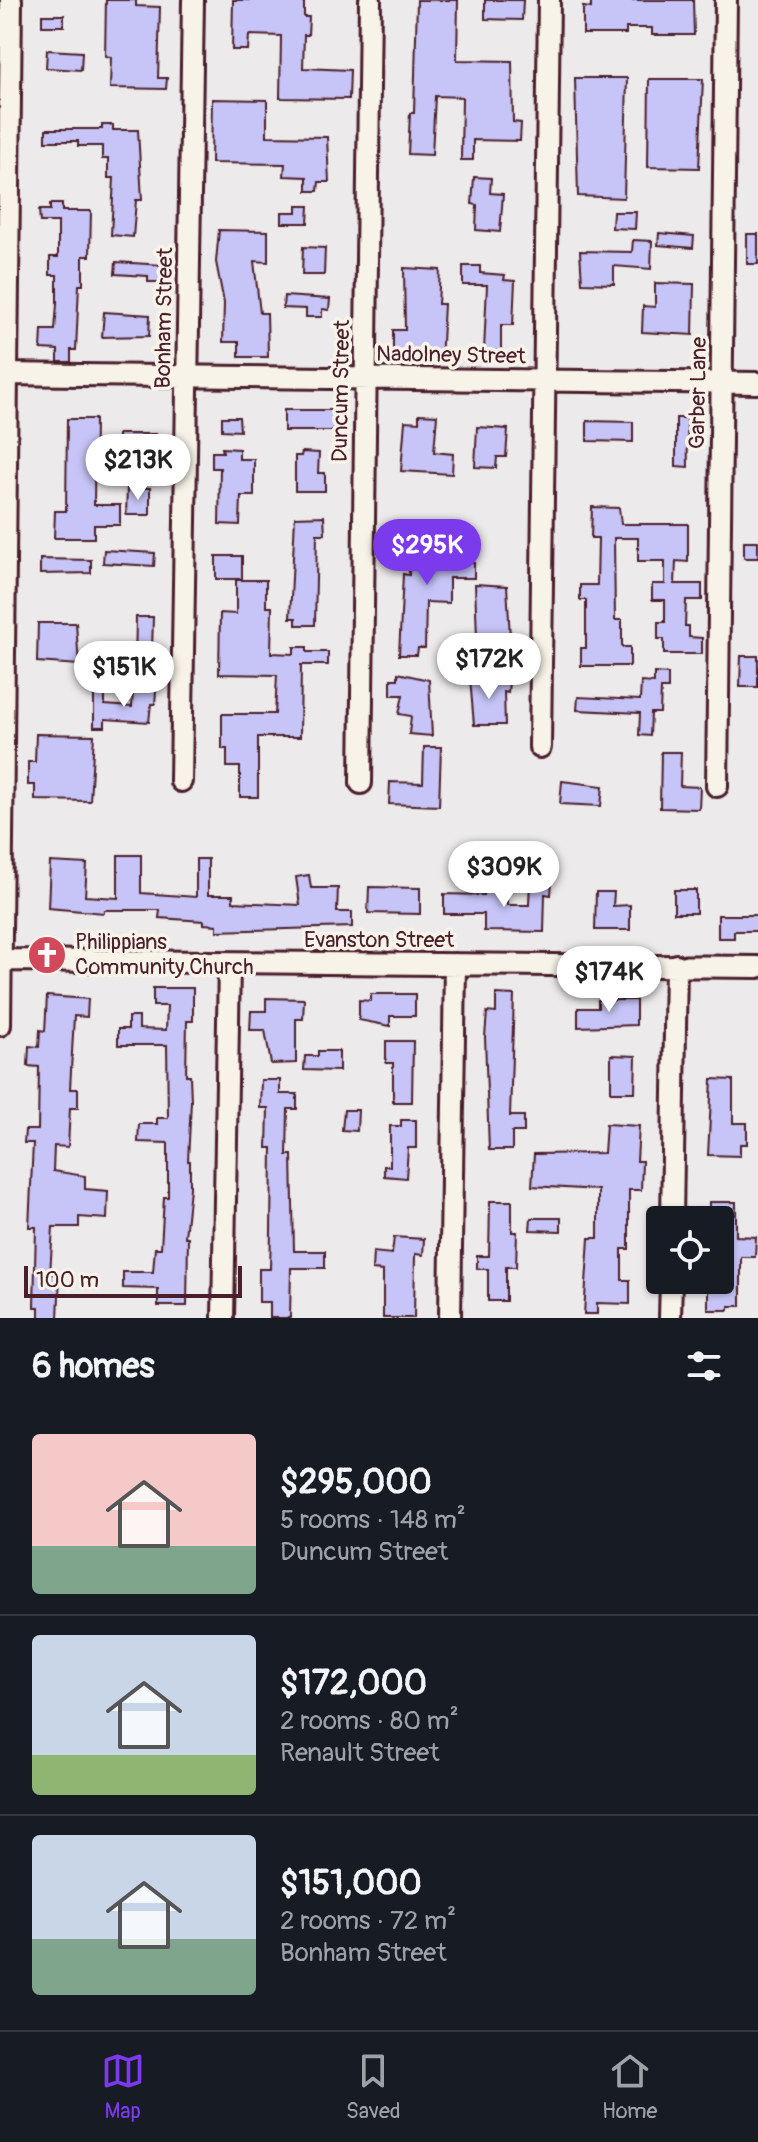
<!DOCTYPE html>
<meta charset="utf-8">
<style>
:root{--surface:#171b24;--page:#242831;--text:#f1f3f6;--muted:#9ea1a6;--line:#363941;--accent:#7c3aed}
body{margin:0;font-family:Pangolin,sans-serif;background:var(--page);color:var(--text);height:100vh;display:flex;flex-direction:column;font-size:30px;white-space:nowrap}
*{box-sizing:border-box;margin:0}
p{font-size:26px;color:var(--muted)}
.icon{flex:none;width:44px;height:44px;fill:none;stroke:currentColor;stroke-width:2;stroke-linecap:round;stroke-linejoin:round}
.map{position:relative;height:1318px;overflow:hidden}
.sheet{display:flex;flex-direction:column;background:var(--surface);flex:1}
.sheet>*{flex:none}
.buttons{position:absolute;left:646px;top:1206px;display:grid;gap:16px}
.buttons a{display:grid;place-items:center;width:88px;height:88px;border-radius:8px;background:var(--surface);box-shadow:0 2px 6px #0004;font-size:40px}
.scale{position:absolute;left:24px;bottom:20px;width:218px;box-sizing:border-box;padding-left:8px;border:4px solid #4a1f2b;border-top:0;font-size:22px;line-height:28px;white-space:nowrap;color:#4a1f2b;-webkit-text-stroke:6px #f7f3e8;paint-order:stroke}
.price{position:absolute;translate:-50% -68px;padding:0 18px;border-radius:28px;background:#fff;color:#222;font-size:26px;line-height:52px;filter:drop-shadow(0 2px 4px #0008)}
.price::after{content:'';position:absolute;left:50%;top:48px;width:24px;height:18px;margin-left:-12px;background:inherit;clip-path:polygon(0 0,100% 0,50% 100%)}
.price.active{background:var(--accent);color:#fff}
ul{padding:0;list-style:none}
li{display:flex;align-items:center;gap:24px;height:200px;padding:0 32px}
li+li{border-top:2px solid var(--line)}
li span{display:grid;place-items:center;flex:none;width:224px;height:160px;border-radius:8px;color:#555}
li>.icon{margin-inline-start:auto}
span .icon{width:96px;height:96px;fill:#fffc;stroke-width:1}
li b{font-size:34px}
h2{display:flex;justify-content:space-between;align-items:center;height:96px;padding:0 32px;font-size:34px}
.tab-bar{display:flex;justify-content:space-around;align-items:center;height:112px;border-top:2px solid var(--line);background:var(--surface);font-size:22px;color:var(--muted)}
.tab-bar a{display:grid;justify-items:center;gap:4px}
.tab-bar .active{color:var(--accent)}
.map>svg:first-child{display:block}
.building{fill:#c7c5f7;stroke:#4a1f2b;stroke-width:2}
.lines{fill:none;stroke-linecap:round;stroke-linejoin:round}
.minor-casing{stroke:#4a1f2b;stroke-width:26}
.minor{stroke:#f7f3e8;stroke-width:20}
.labels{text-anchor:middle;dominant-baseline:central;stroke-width:7;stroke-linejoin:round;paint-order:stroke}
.street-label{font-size:22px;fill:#4a1f2b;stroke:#f7f3e8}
.poi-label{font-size:22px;fill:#4a1f2b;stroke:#f7f3e8;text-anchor:start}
</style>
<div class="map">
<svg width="758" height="1318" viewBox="0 0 758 1318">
<rect width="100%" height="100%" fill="#edeaeb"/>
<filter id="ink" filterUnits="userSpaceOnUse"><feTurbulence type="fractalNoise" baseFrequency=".0125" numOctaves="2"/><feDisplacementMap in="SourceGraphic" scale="16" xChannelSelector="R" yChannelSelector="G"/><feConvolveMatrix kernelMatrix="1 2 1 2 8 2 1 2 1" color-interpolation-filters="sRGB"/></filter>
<g filter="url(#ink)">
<path class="building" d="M106,0h30v6l24,1 -2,71h9l-1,11 -56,-1 1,-31 -6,-1z
M233,0h71v17h5l-1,18h-4l-1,33 47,2 -1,29 -69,-1 1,-62 -32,-1 -1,15h-16z
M417,0h41l-1,60 55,1 1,61 8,1 -1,18 -47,-1v20h-12l1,-63 -27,-1 -3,59 -24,-1 2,-41h4z
M485,0h38l-1,20 -37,-1z
M591,0h102l1,35h-42v-7h-26v6h-43v-27l8,1z
M42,15h22v11h-22z
M47,50l35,2 -1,18 -35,-2z
M575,78h52l-3,120 -46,-2z
M649,79h54l-4,89 -51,-1z
M212,99l55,1v36l60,1 2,45h-10l-1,9h-11v-14l-23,-1 1,-12 -74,-1z
M102,125h11v5h25l4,70h-6l-3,37 -22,-2 3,-57h-6v-19h-6v-13h-24v-5h-32v-12h56z
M474,177l17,1 -1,15 13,1 -3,38 -24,-2 1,-25 -5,-1z
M50,204h12v7h29l-1,45h-7v29h-4l-3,65h-5v12h-13v-12l-17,-1 1,-19h13l2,-26v-29h-7v-18h8v-35h-18l-1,-12h11z
M297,206h12l-1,17h-26v-11h15z
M613,212h23l-1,17 -23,-1z
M219,230l49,1v31l-14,-1 6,52h7l1,44h-29v-15h-16l1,-39 -8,-41z
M659,233l35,3 -1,12 -35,-3z
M747,234h11v30h-11z
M633,240l19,1 -1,28 -37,-3v18l-32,-1 -2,-32 52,1z
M303,247l22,1 -1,27h-22z
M116,262l47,3 -1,17h-14v-6l-33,-2z
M463,266h17v7l25,2 -1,5 11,1 -2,44h-12v26h-17l3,-66h-24z
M404,268l36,2 -2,34h6l-3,58 -48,-2v-30h12z
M655,283l39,1 -1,51 -51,-3 1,-26 12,1z
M284,296l46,3 -1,11 -7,-1v8h-16v-8l-23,-1z
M104,312l46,3 -1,21 -47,1z
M284,410h50v21h-50z
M419,414l18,1 -3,37 19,2 -1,20 -51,-3 4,-50 14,1z
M222,417h17l1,14 -18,-1z
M676,418h11l1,49 -12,-1z
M67,419h28l-1,86h26v20h-26v13h-40l1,-27h11z
M587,421l46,1v20l-46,-1z
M477,427l31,2 -2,28h-9l-1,11 -21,-1z
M118,434h38v14h-38z
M222,448l17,1v10h15v37h-13l-1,29 -21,-1 1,-56h-8v-16h11z
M302,452l17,1 -1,20h7v18h-30v-35h6z
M127,488h23v27h-24z
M592,507l27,1 2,16h67v38l-12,-1 -1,23h27v16h-16l-1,26h4v11l13,1v16h-38v-15h-6v-17h7v-22h-13v-16h13v-23h-27v-23h-24l1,82h7v27h8v19h-49v-18h5v-48h-6v-15h17l1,-47h-7z
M324,516l1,18h-8l-2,91h-19v-7h-6l5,-101z
M408,540h46v22l20,1v15h-25v25l-23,-1 -1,46h-7l-1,7h-18l4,-81 6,1z
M744,541h14v17h-14z
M104,550l51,3 -1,13 -51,-3z
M216,556h26v23h-26z
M40,559l51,1v13l-51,1z
M236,580h30v27h6l-1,46 23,1v-7h13v5h21v13h-27l-1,72h-42v60h-18v-30h-13v-18h-5v-35h53l2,-39 -58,-1 1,-61 16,1z
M475,584l32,2 3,51h-33z
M136,617h17l-1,34h7v16h-24z
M38,623h38l3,42 -42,-3z
M461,637h20l-1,20 -19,-1z
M741,656h17v31h-18z
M398,673l31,7 3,56 -23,-2 2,-18 -12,-2 4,-19h-12v-16h7z
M654,673l14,1v15h-7l-1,24h-9l-1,23 -11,-1 1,-22 -63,-3 1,-13 62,3 1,-18 13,1z
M470,678l39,3 -1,12 -4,-1 1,33h-31z
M133,690l23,1 -1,13h-4l-2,18 -44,-3v8h-11v-34h11v12l27,2z
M36,734l58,1 -4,66 -55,-1v-15h-7v-23h7z
M424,747h17l-2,59 -50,-2 1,-22 33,1z
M661,752h20l-1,34 20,1 -1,22 -39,-1z
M562,781l41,5 -2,20 -41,-2z
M118,855h23v38l55,4v-38h12v36h25v7l67,3 -4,-28 13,-2 2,13h27l-1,24h15v15l-135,4v-6l-13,-1v-3l-45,-3 1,-8h-56v3l-56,-5 2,-46 37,2 -2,32 33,2z
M530,880h22l-1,15 -6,-1 -1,38 -60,-1v-17h-40v-20l40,1 1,-5 22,1v14h22z
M369,887l51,1v26l-52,-1z
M674,890h22v23h-22z
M596,892h18l-1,14 17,-1v25h-35z
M718,915h40v16h-24v7h-16z
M153,988h40v33h-6l-1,54h4l1,26 -3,60h2v27l-5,49h3l-1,69h-29v-17l-35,-1v-16h30l2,-24h6l3,-51h4v-54l-30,-1 1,-18h18v-6h11l-1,-73h-49v-16h10v-12h11v12l27,1 1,-24h-14z
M371,994h44v22h-25v10l-31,-6v-20l12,1z
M496,994l18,1 -4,121h14v16h-12v18h-23l-4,-113 2,-25 9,1z
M47,996l41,3 -1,18 -13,-1 -4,73h8v19h-8l-2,39 -14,-1 -1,25 32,5v13l23,2 -1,28 -28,-2v10h-26l-3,47h10l-2,44h-19v-11h-5l2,-80h-7l4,-84h-9l1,-13h13l1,-63 -11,-1 1,-20 10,1 1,-17 5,1z
M266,998l38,1 -1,20h-7v44l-25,1 -6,-34h-15l1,-19h15z
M598,1000h38v25l-58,2v-19h20z
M386,1041h27l-1,61h-19v-39h-7z
M318,1051h21v20l-35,-1 1,-14h13z
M611,1055l25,1 -1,36h-24z
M712,1079l21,1v43h14v21h-7v12l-32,-1z
M261,1080h19v14h17v15h-9l-1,46h5l2,96h31v17h-34l-1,50h-20v-16h-11v-33h11l1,-37 1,-84h-5l1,-40h-8z
M344,1110h14l-1,21 -15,-1z
M401,1120h15v28h-8l-2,30 -22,-2v-10h6v-40h11z
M606,1124l33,2 -2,35h5l-1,29h-12v59h-7v31h8v24l-33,-1v11h-13l5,-76h9v-48l-66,-4 2,-32 70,-1z
M490,1201h22v31h5l-1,35h-10v34h-18v-32h-11v-13h12z
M709,1202h27v34l20,1 -1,20h-14v49h-12v4h-21v-23h12v-67h-11z
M531,1218h30v13l-31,-1z
M394,1237l30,2 -1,16 -8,-1 -1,64h-31v-47l-11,-1 1,-18 19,2z"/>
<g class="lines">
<defs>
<path id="minor" d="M0,374l758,9
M540,747l9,-747
M181,781l12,-781
M361,783l9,-783
M717,786l9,-786
M0,960l758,7
M0,1025l11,-1025
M672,1220l4,-255
M223,1318l6,-355
M450,1318l5,-354
M670,1318l1,-38"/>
</defs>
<use href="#minor" class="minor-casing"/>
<use href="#minor" class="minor"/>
</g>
</g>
<defs>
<symbol id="church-disc" viewBox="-11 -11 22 22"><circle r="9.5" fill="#d1495b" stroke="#f7f3e8"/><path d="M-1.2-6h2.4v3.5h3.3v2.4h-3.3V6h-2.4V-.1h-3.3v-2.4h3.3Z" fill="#fff"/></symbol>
</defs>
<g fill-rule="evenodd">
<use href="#church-disc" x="25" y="933" width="44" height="44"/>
</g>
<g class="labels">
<g class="street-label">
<text transform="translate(164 318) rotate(-89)">Bonham Street</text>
<text transform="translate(451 355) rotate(1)">Nadolney Street</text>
<text transform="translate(341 391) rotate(-89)">Duncum Street</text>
<text transform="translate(698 393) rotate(-89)">Garber Lane</text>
<text x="379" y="940">Evanston Street</text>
</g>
<g class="poi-label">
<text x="75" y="942">Philippians<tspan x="75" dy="25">Community Church</tspan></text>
</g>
</g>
</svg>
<div class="buttons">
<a><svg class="icon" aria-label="locate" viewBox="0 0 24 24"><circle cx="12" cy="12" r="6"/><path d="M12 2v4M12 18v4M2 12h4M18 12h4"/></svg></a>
</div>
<div class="scale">100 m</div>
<b class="price" style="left:138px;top:502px">$213K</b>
<b class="price active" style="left:427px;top:587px">$295K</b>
<b class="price" style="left:489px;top:701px">$172K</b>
<b class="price" style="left:124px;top:709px">$151K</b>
<b class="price" style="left:504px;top:909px">$309K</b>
<b class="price" style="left:609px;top:1014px">$174K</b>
</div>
<section class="sheet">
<h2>6 homes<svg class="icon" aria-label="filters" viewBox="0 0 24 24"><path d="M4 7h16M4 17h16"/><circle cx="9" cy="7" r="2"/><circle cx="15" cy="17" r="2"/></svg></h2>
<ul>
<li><span style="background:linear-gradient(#f6c9c9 70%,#7fa58c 0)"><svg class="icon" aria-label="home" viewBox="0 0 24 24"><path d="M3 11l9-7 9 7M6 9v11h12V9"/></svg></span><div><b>$295,000</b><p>5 rooms · 148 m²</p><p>Duncum Street</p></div></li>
<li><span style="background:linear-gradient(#c9d6e8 75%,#8fb573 0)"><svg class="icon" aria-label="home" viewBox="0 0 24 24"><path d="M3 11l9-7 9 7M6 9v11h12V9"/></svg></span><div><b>$172,000</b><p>2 rooms · 80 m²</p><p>Renault Street</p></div></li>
<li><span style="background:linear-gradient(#c9d6e8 65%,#7fa58c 0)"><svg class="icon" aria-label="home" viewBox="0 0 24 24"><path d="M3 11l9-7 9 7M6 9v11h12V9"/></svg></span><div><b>$151,000</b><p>2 rooms · 72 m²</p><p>Bonham Street</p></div></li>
</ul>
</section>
<nav class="tab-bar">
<a class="active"><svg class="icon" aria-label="map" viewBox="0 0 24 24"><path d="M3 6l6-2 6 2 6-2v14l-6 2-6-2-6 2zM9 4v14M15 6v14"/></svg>Map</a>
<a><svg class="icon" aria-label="saved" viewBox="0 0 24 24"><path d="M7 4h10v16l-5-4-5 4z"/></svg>Saved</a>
<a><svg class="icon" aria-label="home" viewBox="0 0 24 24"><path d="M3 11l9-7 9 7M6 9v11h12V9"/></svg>Home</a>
</nav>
